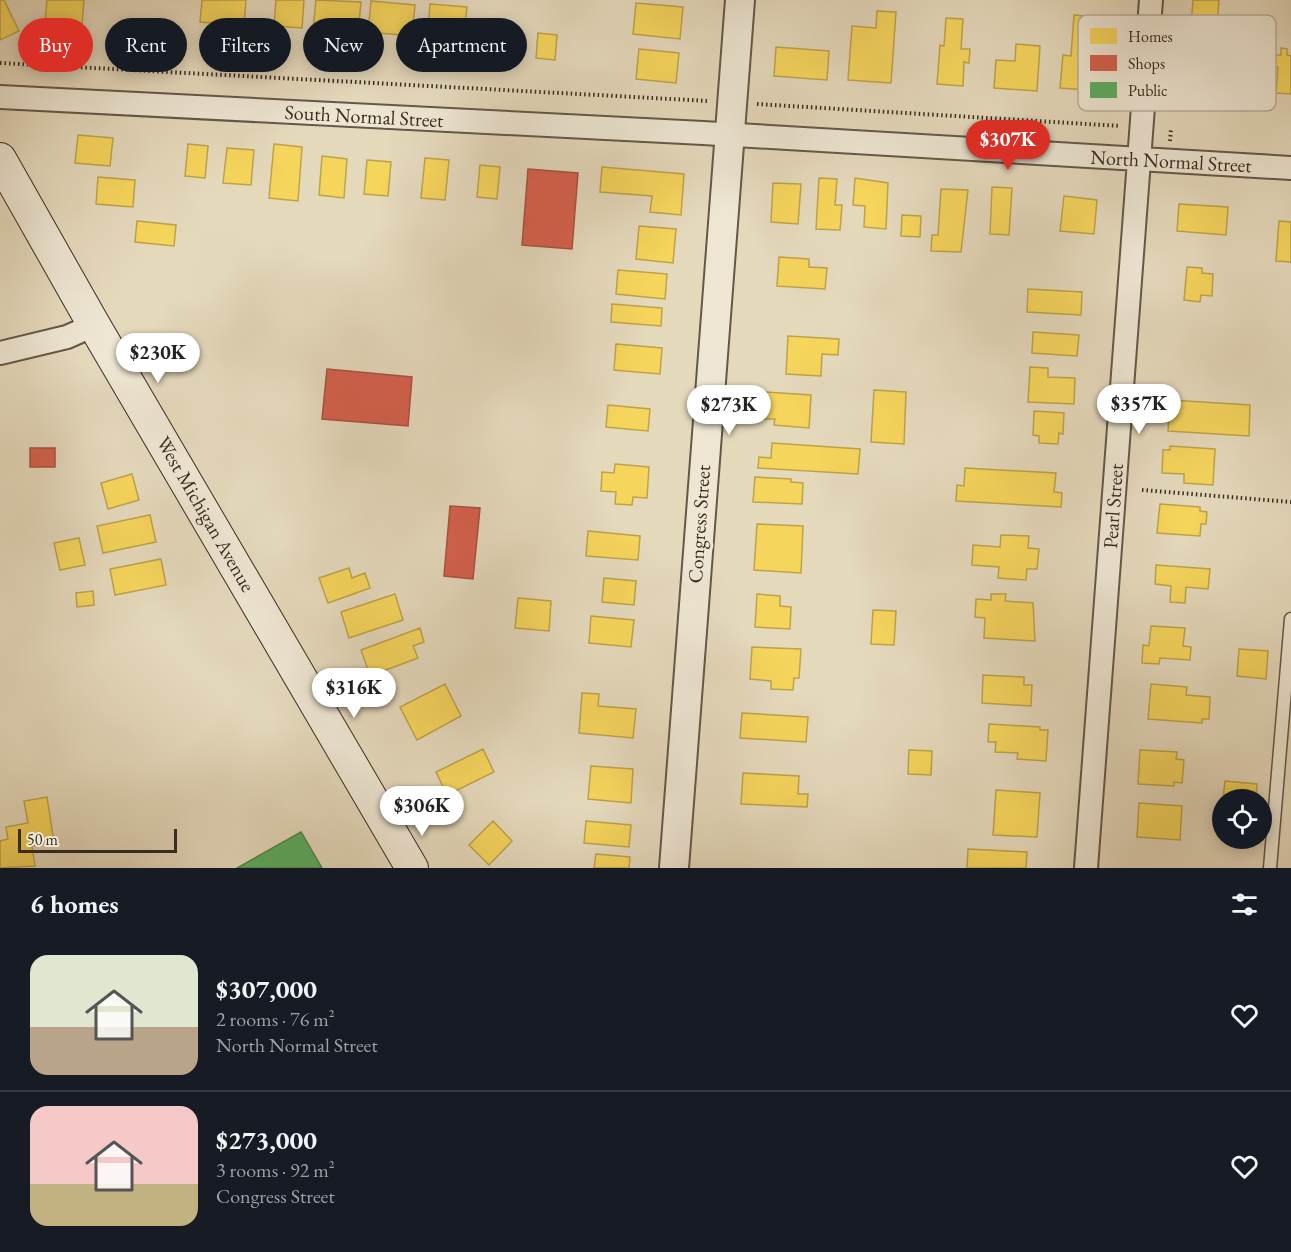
<!DOCTYPE html>
<meta charset="utf-8">
<style>
:root{--surface:#171b24;--page:#242831;--text:#f1f3f6;--muted:#9ea1a6;--line:#363941;--accent:#d93025}
body{margin:0;font-family:"EB Garamond",serif;background:var(--page);color:var(--text);height:100vh;display:flex;flex-direction:column;font-size:22px;white-space:nowrap}
*{box-sizing:border-box;margin:0}
p{font-size:20px;color:var(--muted)}
.icon{flex:none;width:33px;height:33px;fill:none;stroke:currentColor;stroke-width:2;stroke-linecap:round;stroke-linejoin:round}
.map{position:relative;height:868px;overflow:hidden}
.side{display:flex;flex-direction:column;background:var(--surface);flex:1}
.side>*{flex:none}
.hud{position:absolute;left:18px;top:18px;width:600px;height:54px;display:flex;gap:12px}
.tools{position:absolute;left:1212px;top:789px;display:grid;gap:12px}
.tools a{display:grid;place-items:center;width:60px;height:60px;border-radius:50%;background:var(--surface);box-shadow:0 3px 15px #0003;font-size:30px}
.scale{position:absolute;left:18px;bottom:15px;width:159px;box-sizing:border-box;padding-left:6px;border:3px solid #392d21;border-top:0;font-size:16px;line-height:21px;white-space:nowrap;color:#392d21;-webkit-text-stroke:4px #eee6d3;paint-order:stroke}
.price{position:absolute;translate:-50% -51px;padding:0 14px;border-radius:21px;background:#fff;color:#222;font-size:20px;line-height:39px;filter:drop-shadow(0 2px 3px #0008)}
.price::after{content:'';position:absolute;left:50%;top:36px;width:18px;height:14px;margin-left:-9px;background:inherit;clip-path:polygon(0 0,100% 0,50% 100%)}
.price.current{background:var(--accent);color:#fff}
ul{padding:0;list-style:none}
li{display:flex;align-items:center;gap:18px;height:150px;padding:0 30px}
li+li{border-top:2px solid var(--line)}
li span{display:grid;place-items:center;flex:none;width:168px;height:120px;border-radius:18px;color:#555}
li>.icon{margin-inline-start:auto}
span .icon{width:72px;height:72px;fill:#fffc;stroke-width:1}
li b{font-size:26px}
h2{display:flex;justify-content:space-between;align-items:center;height:72px;padding:0 30px;font-size:26px}
.chip{padding:0 21px;border-radius:27px;background:var(--surface);box-shadow:0 3px 15px #0003;font-size:21px;line-height:54px}
.chip.current{background:var(--accent);color:#fff}
.map>svg:first-child{display:block}
.homes{fill:#f6d55c;stroke:#bda34a;stroke-width:1.5}
.shops{fill:#d6604d;stroke:#a75140;stroke-width:1.5}
.public{fill:#5aae61;stroke:#50874e;stroke-width:1.5}
.lines{fill:none;stroke-linecap:round;stroke-linejoin:round}
.service-casing{stroke:#645848;stroke-width:15}
.minor-casing{stroke:#645848;stroke-width:26}
.tertiary-casing{stroke:#645848;stroke-width:32}
.secondary-casing{stroke:#392d21;stroke-width:34}
.path{stroke:#392d21;stroke-width:4;stroke-dasharray:1.5 3;stroke-linecap:butt}
.service{stroke:#eee6d3;stroke-width:12}
.minor{stroke:#eee6d3;stroke-width:22}
.tertiary{stroke:#eee6d3;stroke-width:28}
.secondary{stroke:#eee6d3;stroke-width:32}
.labels{text-anchor:middle;dominant-baseline:central;stroke-width:6;stroke-linejoin:round;paint-order:stroke}
.street-label{font-size:20px;fill:#392d21;stroke:#eee6d3}
.key{fill:#eee6d3;stroke:#b8ae9e;stroke-width:1.5}
.key-label{font-size:16px;fill:#392d21}
</style>
<div class="map">
<svg width="1291" height="868" viewBox="0 0 1291 868">
<rect width="100%" height="100%" fill="#e5d9bc"/>
<filter id="stains"><feTurbulence type="fractalNoise" baseFrequency=".00333" numOctaves="4"/><feColorMatrix values="0 0 0 0 .2 0 0 0 0 .09 0 0 0 0 .02 0 0 0 .5 -.17"/></filter>
<radialGradient id="worn" r=".72"><stop offset=".6" stop-color="#630" stop-opacity="0"/><stop offset="1" stop-color="#630" stop-opacity=".3"/></radialGradient>
<path class="homes" d="M0,0h4l15,31 -19,9z
M47,0h37l-3,37 -37,-4z
M202,0h44l-2,26 -44,-4z
M276,0h28l-2,28 -28,-2z
M316,0l45,2 -3,31 -45,-4z
M1193,0h26l-2,27 -26,-2z
M371,1l44,4 -3,31 -44,-4z
M636,3l47,4 -3,32 -47,-5z
M430,4l37,3 -3,26 -36,-3z
M877,11l19,1 -5,71 -43,-3 4,-54 24,2z
M1074,15l25,2 -3,41h6l-2,33 -40,-3 3,-33 8,1z
M946,18l17,1 -2,30h9l-1,14 -5,-1 -1,24 -26,-2 3,-39 4,1z
M486,21l27,3 -3,31 -26,-2z
M538,33l19,2 -2,25 -19,-2z
M1016,44l24,2 -3,45 -43,-3 2,-28 19,1z
M776,47l53,4 -2,29 -53,-4z
M1281,48l6,1v6l4,1v38l-15,-1 2,-26h-3l1,-12h5z
M639,49l40,4 -3,30 -40,-4z
M78,135l35,3 -3,28 -35,-3z
M188,144l20,2 -3,32 -20,-2z
M274,144l28,3 -4,54 -29,-3z
M227,148l27,2 -3,35 -28,-2z
M322,156l25,3 -3,39 -25,-3z
M425,158l24,2 -4,40 -24,-2z
M367,160l24,2 -3,34 -24,-2z
M480,165l20,2 -3,32 -20,-2z
M602,167l82,7 -3,41 -31,-3 2,-16 -52,-4z
M98,177l37,3 -2,27 -37,-3z
M819,178l18,1 -2,26h7l-2,25 -24,-1z
M855,178l33,5 -2,46 -22,-2 1,-21 -12,-1z
M773,183l28,1 -3,40 -27,-2z
M992,187l20,1 -3,47 -19,-1z
M941,189l27,1 -7,62 -30,-1 1,-16h6z
M1064,196l33,4 -3,34 -34,-3z
M1179,204l49,3 -2,28 -49,-4z
M902,215l19,1 -1,21 -19,-1z
M137,221l39,4 -2,21 -39,-4z
M1279,221l12,1v40l-15,-1z
M639,226l37,3 -3,34 -37,-4z
M779,257l30,2v8l18,1 -2,21 -48,-3z
M1187,267l15,1v5l11,1 -1,22 -11,-1 -1,7 -16,-2z
M618,270l49,4 -2,25 -49,-5z
M1028,289l54,3 -1,23 -54,-3z
M612,304l50,4 -1,18 -50,-4z
M1033,332l46,3 -2,21 -45,-3z
M788,336l51,3 -1,16 -16,-1 -1,22 -35,-2z
M616,344l46,4 -2,26 -46,-4z
M1030,367l18,1v9l27,1 -1,26 -46,-2z
M874,390l32,2 -2,52 -33,-2z
M765,392l46,3 -2,33 -35,-3 1,-6h-11z
M1170,400l80,5 -1,31 -81,-5z
M608,405l42,4 -2,22 -42,-4z
M1034,411l30,2 -1,21 -4,-1 -1,11 -19,-1v-7l-6,-1z
M772,443l88,6 -2,25 -100,-6 1,-11 12,1z
M1170,446l45,3 -2,36 -29,-2v-9l-22,-1 1,-23h7z
M615,464l34,3 -2,31 -14,-1 -1,8 -17,-1 1,-12 -15,-1 1,-19 12,1z
M965,468l91,5 -2,19 8,1 -1,14 -105,-6 1,-16 7,1z
M132,474l7,26 -31,9 -7,-26z
M755,477l36,2v3l12,1 -1,21 -49,-2z
M1160,504l40,3v4l7,1 -1,12h-5l-1,12 -43,-3z
M150,515l6,27 -53,11 -6,-27z
M757,524l46,2 -2,47 -47,-3z
M588,531l52,5 -2,24 -52,-4z
M1001,535l28,1 -1,12 11,1 -2,20h-10l-1,11 -28,-2 1,-11 -27,-2 1,-20 27,2z
M79,538l6,27 -25,5 -6,-27z
M161,559l5,26 -51,10 -5,-26z
M1156,565l54,4 -2,20 -22,-2 -1,16 -15,-1 1,-16 -16,-2z
M349,568l3,10 13,-5 5,15 -42,15 -9,-25z
M604,578l32,3 -2,24 -32,-3z
M93,591l1,14 -17,2 -1,-14z
M395,594l8,26 -54,18 -8,-26z
M757,594l23,2v10l11,1 -1,22 -35,-2z
M991,594h15l-1,7 28,2 2,38 -51,-3 1,-20 -10,-1 1,-18 15,1z
M518,598l33,3 -2,30 -34,-3z
M873,610l23,1 -2,34 -23,-1z
M591,616l43,4 -3,27 -42,-4z
M1151,626l34,2 -2,18 8,1 -1,13 -30,-2 -1,6 -17,-1 1,-18 6,1z
M420,628l4,14 -11,4 5,12 -48,18 -9,-26z
M752,647l49,2 -2,29h-5l-1,12 -22,-1v-8l-21,-2z
M1239,649l29,2 -2,28 -29,-3z
M983,675l41,2v8h8l-1,21 -49,-3z
M445,684l16,32 -44,24 -17,-33z
M1151,684l36,3 -1,8 24,2 -1,22h-7v4l-54,-4z
M582,693l17,1 -1,12 38,3 -3,29 -54,-5z
M742,713l66,4 -2,25 -66,-4z
M989,724l51,3v3h8l-2,31 -29,-2 1,-6 -23,-1 1,-10h-8z
M483,749l11,23 -47,23 -11,-23z
M909,750l23,1 -1,24 -23,-1z
M1140,750l37,2 -1,7 8,1 -2,23 -8,-1v4l-36,-2z
M591,766l42,3 -2,34 -43,-4z
M743,773l56,3 -1,18h10l-1,13 -66,-3z
M1225,781l32,3 -1,15 5,1 -38,-1z
M996,790l44,3 -3,44 -44,-2z
M47,797l7,45 -22,4 3,20 -35,2v-27l8,-2 -2,-12 22,-4 -4,-22z
M1139,803l43,3 -2,34 -43,-3z
M493,821l19,20 -23,24 -20,-20z
M586,821l45,4 -2,22 -45,-4z
M968,849l59,3 -1,16h-59z
M596,854l34,3 -1,11h-35z"/>
<path class="shops" d="M528,169l50,4 -6,76 -50,-4z
M327,369l85,8 -4,49 -86,-7z
M30,448h25v19h-25z
M450,506l30,2 -7,71 -29,-3z"/>
<path class="public" d="M301,832l21,36h-85z"/>
<g class="lines">
<defs>
<path id="service" d="M1270,868l21,-249"/>
<path id="minor" d="M0,97l703,36 588,35
M0,353l67,-16 27,-12
M1086,868l65,-868"/>
<path id="tertiary" d="M674,868l66,-868"/>
<path id="secondary" d="M0,159l94,166 318,543"/>
</defs>
<use href="#service" class="service-casing"/>
<use href="#minor" class="minor-casing"/>
<use href="#tertiary" class="tertiary-casing"/>
<use href="#secondary" class="secondary-casing"/>
<path class="path" d="M0,63l709,38
M757,104l363,22
M1170,141l1,-12
M1142,490l149,12"/>
<use href="#service" class="service"/>
<use href="#minor" class="minor"/>
<use href="#tertiary" class="tertiary"/>
<use href="#secondary" class="secondary"/>
</g>
<g class="labels">
<g class="street-label">
<text transform="translate(364 116) rotate(3)">South Normal Street</text>
<text transform="translate(1171 161) rotate(3)">North Normal Street</text>
<text transform="translate(1113 506) rotate(-86)">Pearl Street</text>
<text transform="translate(206 514) rotate(60)">West Michigan Avenue</text>
<text transform="translate(699 524) rotate(-86)">Congress Street</text>
</g>
</g>
<rect x="1078" y="15" width="198" height="96" rx="9" class="key"/>
<rect x="1090" y="28" width="27" height="16" fill="#f6d55c"/>
<rect x="1090" y="55" width="27" height="16" fill="#d6604d"/>
<rect x="1090" y="82" width="27" height="16" fill="#5aae61"/>
<g class="key-label">
<text x="1128" y="42">Homes</text>
<text x="1128" y="69">Shops</text>
<text x="1128" y="96">Public</text>
</g>
<rect width="100%" height="100%" filter="url(#stains)"/>
<rect width="100%" height="100%" fill="url(#worn)"/>
</svg>
<div class="tools">
<a><svg class="icon" aria-label="locate" viewBox="0 0 24 24"><circle cx="12" cy="12" r="6"/><path d="M12 2v4M12 18v4M2 12h4M18 12h4"/></svg></a>
</div>
<div class="scale">50 m</div>
<b class="price current" style="left:1008px;top:171px">$307K</b>
<b class="price" style="left:158px;top:384px">$230K</b>
<b class="price" style="left:1139px;top:435px">$357K</b>
<b class="price" style="left:729px;top:436px">$273K</b>
<b class="price" style="left:354px;top:719px">$316K</b>
<b class="price" style="left:422px;top:837px">$306K</b>
<div class="hud">
<a class="chip current">Buy</a>
<a class="chip">Rent</a>
<a class="chip">Filters</a>
<a class="chip">New</a>
<a class="chip">Apartment</a>
</div>
</div>
<section class="side">
<h2>6 homes<svg class="icon" aria-label="filters" viewBox="0 0 24 24"><path d="M4 7h16M4 17h16"/><circle cx="9" cy="7" r="2"/><circle cx="15" cy="17" r="2"/></svg></h2>
<ul>
<li><span style="background:linear-gradient(#dfe7d0 60%,#b9a48a 0)"><svg class="icon" aria-label="home" viewBox="0 0 24 24"><path d="M3 11l9-7 9 7M6 9v11h12V9"/></svg></span><div><b>$307,000</b><p>2 rooms · 76 m²</p><p>North Normal Street</p></div><svg class="icon" aria-label="heart" viewBox="0 0 24 24"><path d="M12 20l-8-8c-3-5 5-10 8-4 3-6 11-1 8 4z"/></svg></li>
<li><span style="background:linear-gradient(#f6c9c9 65%,#c2b280 0)"><svg class="icon" aria-label="home" viewBox="0 0 24 24"><path d="M3 11l9-7 9 7M6 9v11h12V9"/></svg></span><div><b>$273,000</b><p>3 rooms · 92 m²</p><p>Congress Street</p></div><svg class="icon" aria-label="heart" viewBox="0 0 24 24"><path d="M12 20l-8-8c-3-5 5-10 8-4 3-6 11-1 8 4z"/></svg></li>
</ul>
</section>
